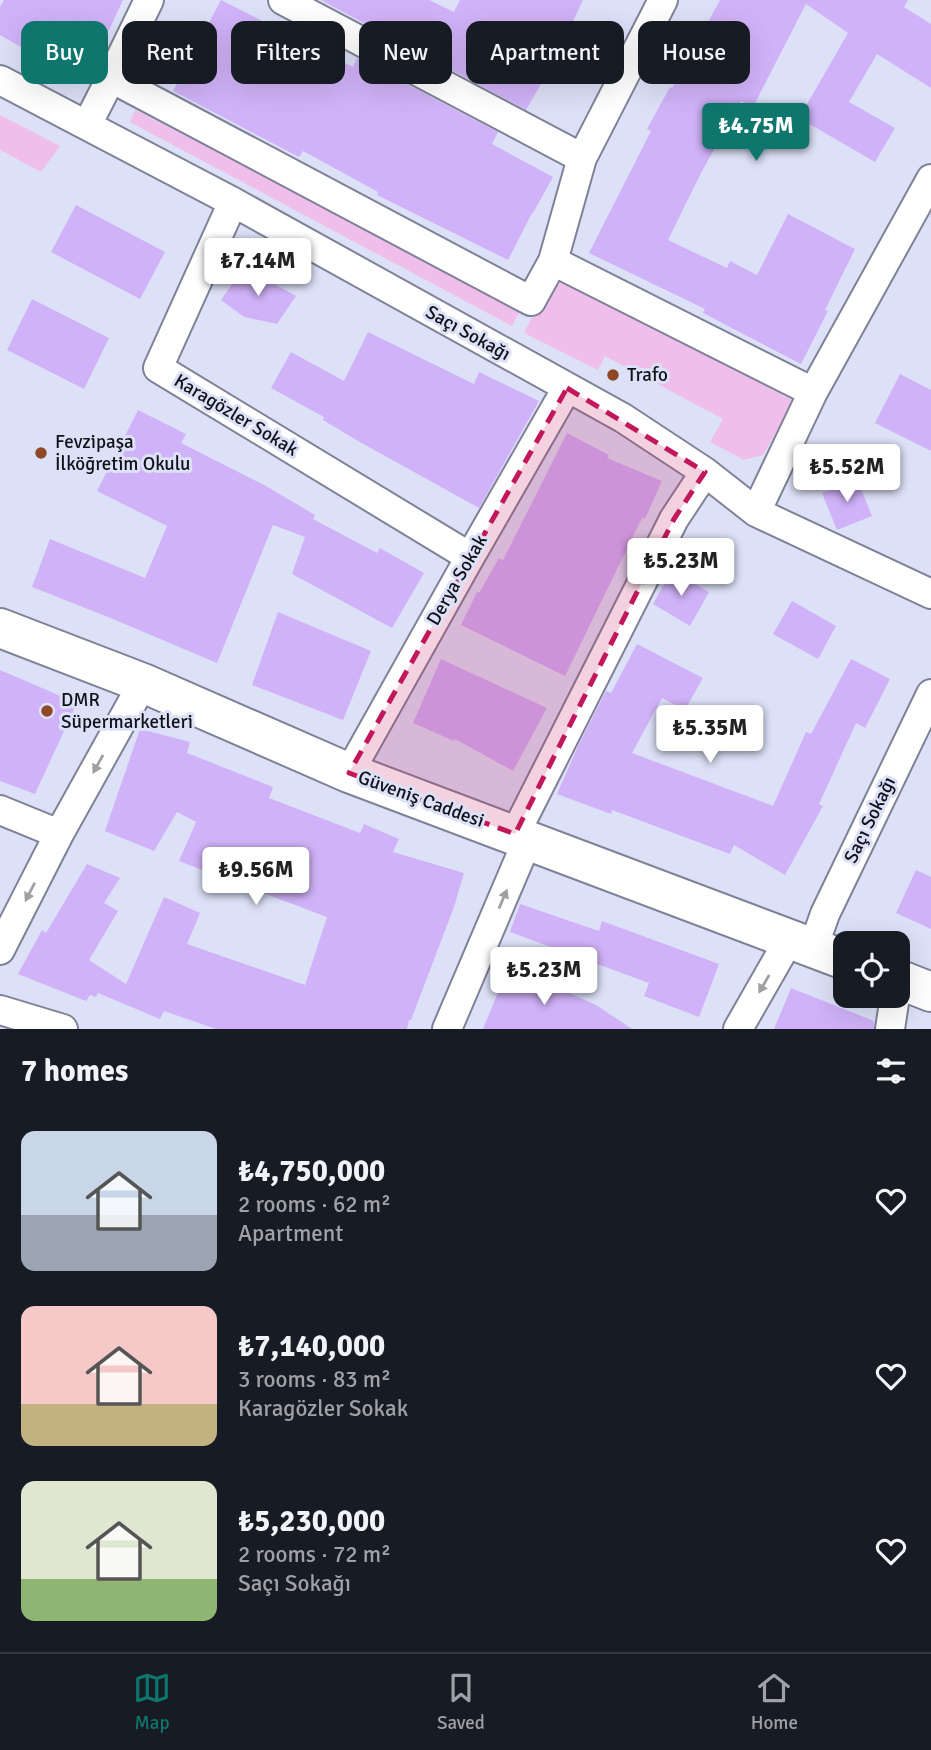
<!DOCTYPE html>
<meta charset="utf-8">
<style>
:root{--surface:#171b24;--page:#20242c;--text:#f1f3f6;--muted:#9ea1a6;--line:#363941;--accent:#0f766e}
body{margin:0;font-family:Signika,sans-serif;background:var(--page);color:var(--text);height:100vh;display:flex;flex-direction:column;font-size:26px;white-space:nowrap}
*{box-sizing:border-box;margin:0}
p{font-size:23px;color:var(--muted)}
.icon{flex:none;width:38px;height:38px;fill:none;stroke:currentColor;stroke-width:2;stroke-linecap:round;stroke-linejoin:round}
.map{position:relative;height:1029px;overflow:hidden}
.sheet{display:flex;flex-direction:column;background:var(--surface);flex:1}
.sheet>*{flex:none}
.guide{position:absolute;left:21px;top:21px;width:889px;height:63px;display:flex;gap:14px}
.tools{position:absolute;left:833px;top:931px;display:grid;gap:14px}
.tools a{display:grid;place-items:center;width:77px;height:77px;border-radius:14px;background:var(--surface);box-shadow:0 7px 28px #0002;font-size:35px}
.price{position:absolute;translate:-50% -60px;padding:0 16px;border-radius:7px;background:#fff;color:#222;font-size:23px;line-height:46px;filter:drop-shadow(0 2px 4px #0008)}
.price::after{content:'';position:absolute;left:50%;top:42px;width:21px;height:16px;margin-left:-10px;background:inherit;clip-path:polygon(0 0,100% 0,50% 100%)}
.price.selected{background:var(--accent);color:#fff}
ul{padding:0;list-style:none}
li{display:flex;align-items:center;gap:21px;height:175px;padding:0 21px}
li span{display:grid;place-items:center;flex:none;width:196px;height:140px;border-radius:14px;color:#555}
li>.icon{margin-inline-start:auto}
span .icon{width:84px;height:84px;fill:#fffc;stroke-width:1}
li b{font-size:30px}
h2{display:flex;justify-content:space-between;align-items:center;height:84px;padding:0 21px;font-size:30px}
.pill{padding:0 24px;border-radius:14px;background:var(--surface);box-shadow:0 7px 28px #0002;font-size:24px;line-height:63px}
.pill.selected{background:var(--accent);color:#fff}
.tabs{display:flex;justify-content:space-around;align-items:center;height:98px;border-top:2px solid var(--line);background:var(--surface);font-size:19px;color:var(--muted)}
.tabs a{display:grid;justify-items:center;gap:4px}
.tabs .selected{color:var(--accent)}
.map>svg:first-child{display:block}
.green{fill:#f0beeb}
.building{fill:#d0b2f8}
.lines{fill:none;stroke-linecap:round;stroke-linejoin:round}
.street-casing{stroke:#7f8296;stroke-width:32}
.secondary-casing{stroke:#7f8296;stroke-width:42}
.street{stroke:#fff;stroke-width:28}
.secondary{stroke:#fff;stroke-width:38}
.oneway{fill:#a0a0a3}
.marked{fill:#c2185b;fill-opacity:0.2;stroke:#c2185b;stroke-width:5;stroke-dasharray:14 9;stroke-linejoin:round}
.poi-dot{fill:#8f4825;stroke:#dde1f7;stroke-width:2.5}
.labels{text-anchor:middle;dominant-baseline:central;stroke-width:6;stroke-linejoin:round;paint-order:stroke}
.street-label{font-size:19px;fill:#111219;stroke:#dde1f7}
.poi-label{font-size:19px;fill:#111219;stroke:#dde1f7;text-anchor:start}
</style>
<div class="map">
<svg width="931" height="1029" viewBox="0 0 931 1029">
<rect width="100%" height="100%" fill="#dde1f7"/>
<path class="green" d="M135,110l386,198 -9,18 -382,-204z
M0,115l60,31 -19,26 -41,-22z
M568,282l226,119 -31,54 -19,5 -34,-18 13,-23 -118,-63 -7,14 -74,-37 23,-46z"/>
<path class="building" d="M4,0h119l-15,32 -6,-3 -23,47 -48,-23 -31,-18v-28z
M221,0l132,67 4,-9 141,74 -6,12 61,33 -20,36h-1l-24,47 -131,-65 1,-3 -75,-41 -4,6 -126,-66z
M321,0h108l25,12 6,-12h123l-19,40 2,1 -40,69z
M720,0h188l-4,7 27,17v64l-54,-34 -28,48 46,26 -20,34 -76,-44 49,-85 -42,-29 -53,103 -12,-6 -40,72 -33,67 59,28 3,-7 27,14 31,-61 67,35 -30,61 3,1 -27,53 -98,-51 2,-4 -116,-56 62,-122 -4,-2 23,-42 2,1z
M76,205l89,47 -25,47 -89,-47z
M244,267l52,29 -19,28 -33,-7 -23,-17z
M32,299l77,39 -25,51 -77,-39z
M368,332l106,52 5,-12 60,29 -60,107 -121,-67 -35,-21 1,-3 -53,-29 20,-36 53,29z
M900,374l31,16v61l-56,-28z
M138,410l48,24 -5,9 85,43 49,29 -2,4 64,34 3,-5 44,25 -32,55 -100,-54 13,-37 -32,-12 -56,138 -109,-46 -76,-30 18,-48 95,39 22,-52 -70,-35z
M567,433l42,22 -2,3 55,23 -17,38 -3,-1 -77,158 -104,-51 16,-33 2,1 20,-35 4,2z
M857,479l15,37 -35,14 -15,-37z
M672,570l37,22 -19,34 -37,-22z
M792,601l44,25 -18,33 -45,-25z
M278,612l93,39 -28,69 -91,-35z
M637,644l66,34 -18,32 -23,-12 -30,55 141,53 33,-74 5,2 40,-75 39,20 -25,49 -9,-5 -37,81 4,2 -38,69 -51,-30 -4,9 -118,-44 -1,4 -54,-20 21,-48 28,-55 5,2z
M441,659l106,49 -34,63 -58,-32 -1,2 -41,-18z
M0,670l77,33 -42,91 -35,-13z
M140,729l50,13 -3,11 86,34 -4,11 91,35 4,-9 35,15 -6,13 71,21 -10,34 -43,113h-2l-2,9h-191l-52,-18 -4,8 -62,-26 -2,4 -6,-2 -4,6 -68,-27 24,-44 4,3 41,-69 33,14 -16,25 14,8 -29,49 37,24 38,-87 36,16 -13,31 118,41 22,-68 -148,-56 17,-39 -19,-10 -23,39 -49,-20z
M916,870l15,7v52l-35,-16z
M520,904l79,27 3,-10 117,43 -20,53 -55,-21 5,-13 -139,-51z
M509,966l87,39 36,24h-149z
M791,988l83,33v8h-100z"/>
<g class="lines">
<defs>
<path id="street" d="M149,0l-38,78 420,223 22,-40 29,-103 81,-158
M283,0l299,158
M0,80l233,122 390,216 82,54 51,40 175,82
M87,125l24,-47
M233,202l-75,166 312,189
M553,261l260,131
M756,512l57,-120 118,-213
M349,773l121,-216 97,-169
M0,810l59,24
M515,834l159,-315 31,-47
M813,948l12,-34 106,-220
M0,950l59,-116 84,-151
M0,1010l63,19
M447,1029l81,-190
M738,1029l52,-91
M890,1029l5,-33"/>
<path id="secondary" d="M0,628l143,55 206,90 496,187
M898,979l33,13"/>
</defs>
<use href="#street" class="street-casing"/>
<use href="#secondary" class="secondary-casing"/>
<use href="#street" class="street"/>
<use href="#secondary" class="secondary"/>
</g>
<defs><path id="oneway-solid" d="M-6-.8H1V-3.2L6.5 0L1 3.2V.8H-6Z" transform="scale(1.75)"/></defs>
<g class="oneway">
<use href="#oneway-solid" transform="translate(98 764) rotate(119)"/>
<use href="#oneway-solid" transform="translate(30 892) rotate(117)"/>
<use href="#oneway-solid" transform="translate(503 899) rotate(-67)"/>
<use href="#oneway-solid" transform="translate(764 984) rotate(120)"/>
</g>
<path class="marked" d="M567,388l138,84 -31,47 -159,315 -166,-61z"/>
<g class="poi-dot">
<circle cx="613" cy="375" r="7"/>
<circle cx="41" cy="453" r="7"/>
<circle cx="47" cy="711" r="7"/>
</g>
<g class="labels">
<g class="street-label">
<text transform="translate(468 333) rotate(29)">Saçı Sokağı</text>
<text transform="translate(236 415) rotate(31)">Karagözler Sokak</text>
<text transform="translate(457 580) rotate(-60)">Derya Sokak</text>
<text transform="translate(421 799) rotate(20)">Güveniş Caddesi</text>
<text transform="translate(870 820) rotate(-64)">Saçı Sokağı</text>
</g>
<g class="poi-label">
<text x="627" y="375">Trafo</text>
<text x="55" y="442">Fevzipaşa<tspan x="55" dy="22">İlköğretim Okulu</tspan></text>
<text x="61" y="700">DMR<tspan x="61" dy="22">Süpermarketleri</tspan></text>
</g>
</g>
</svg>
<div class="tools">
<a><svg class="icon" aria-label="locate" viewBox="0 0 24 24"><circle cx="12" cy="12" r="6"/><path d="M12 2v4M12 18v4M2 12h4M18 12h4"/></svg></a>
</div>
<b class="price selected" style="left:756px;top:163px">₺4.75M</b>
<b class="price" style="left:258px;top:298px">₺7.14M</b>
<b class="price" style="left:847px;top:504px">₺5.52M</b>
<b class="price" style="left:681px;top:598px">₺5.23M</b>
<b class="price" style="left:710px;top:765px">₺5.35M</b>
<b class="price" style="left:256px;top:907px">₺9.56M</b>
<b class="price" style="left:544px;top:1007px">₺5.23M</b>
<div class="guide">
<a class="pill selected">Buy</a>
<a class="pill">Rent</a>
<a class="pill">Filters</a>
<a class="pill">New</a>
<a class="pill">Apartment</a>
<a class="pill">House</a>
</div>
</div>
<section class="sheet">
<h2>7 homes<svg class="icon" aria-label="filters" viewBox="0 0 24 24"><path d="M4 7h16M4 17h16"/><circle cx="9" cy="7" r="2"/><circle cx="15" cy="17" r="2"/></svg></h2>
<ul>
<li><span style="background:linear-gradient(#c9d6e8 60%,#9aa5b1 0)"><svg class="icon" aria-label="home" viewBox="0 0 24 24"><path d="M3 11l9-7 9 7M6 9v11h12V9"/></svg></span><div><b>₺4,750,000</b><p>2 rooms · 62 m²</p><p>Apartment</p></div><svg class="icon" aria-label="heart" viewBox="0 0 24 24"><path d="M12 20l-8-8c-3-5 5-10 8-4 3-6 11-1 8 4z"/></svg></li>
<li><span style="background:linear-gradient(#f6c9c9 70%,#c2b280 0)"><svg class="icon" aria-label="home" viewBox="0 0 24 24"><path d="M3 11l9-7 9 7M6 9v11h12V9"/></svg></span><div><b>₺7,140,000</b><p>3 rooms · 83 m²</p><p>Karagözler Sokak</p></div><svg class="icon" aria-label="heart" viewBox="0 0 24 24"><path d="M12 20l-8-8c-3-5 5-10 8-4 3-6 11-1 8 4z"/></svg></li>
<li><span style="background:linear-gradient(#dfe7d0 70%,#8fb573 0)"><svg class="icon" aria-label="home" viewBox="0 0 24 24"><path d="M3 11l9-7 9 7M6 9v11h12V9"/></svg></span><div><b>₺5,230,000</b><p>2 rooms · 72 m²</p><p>Saçı Sokağı</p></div><svg class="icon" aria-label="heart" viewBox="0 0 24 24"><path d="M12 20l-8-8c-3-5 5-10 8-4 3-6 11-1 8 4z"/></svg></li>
</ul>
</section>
<nav class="tabs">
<a class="selected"><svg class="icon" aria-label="map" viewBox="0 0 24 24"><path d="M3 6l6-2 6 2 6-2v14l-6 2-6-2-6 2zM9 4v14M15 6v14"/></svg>Map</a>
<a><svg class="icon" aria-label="saved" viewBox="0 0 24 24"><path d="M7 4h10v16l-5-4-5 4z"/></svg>Saved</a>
<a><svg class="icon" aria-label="home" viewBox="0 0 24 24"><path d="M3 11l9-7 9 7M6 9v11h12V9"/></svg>Home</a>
</nav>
